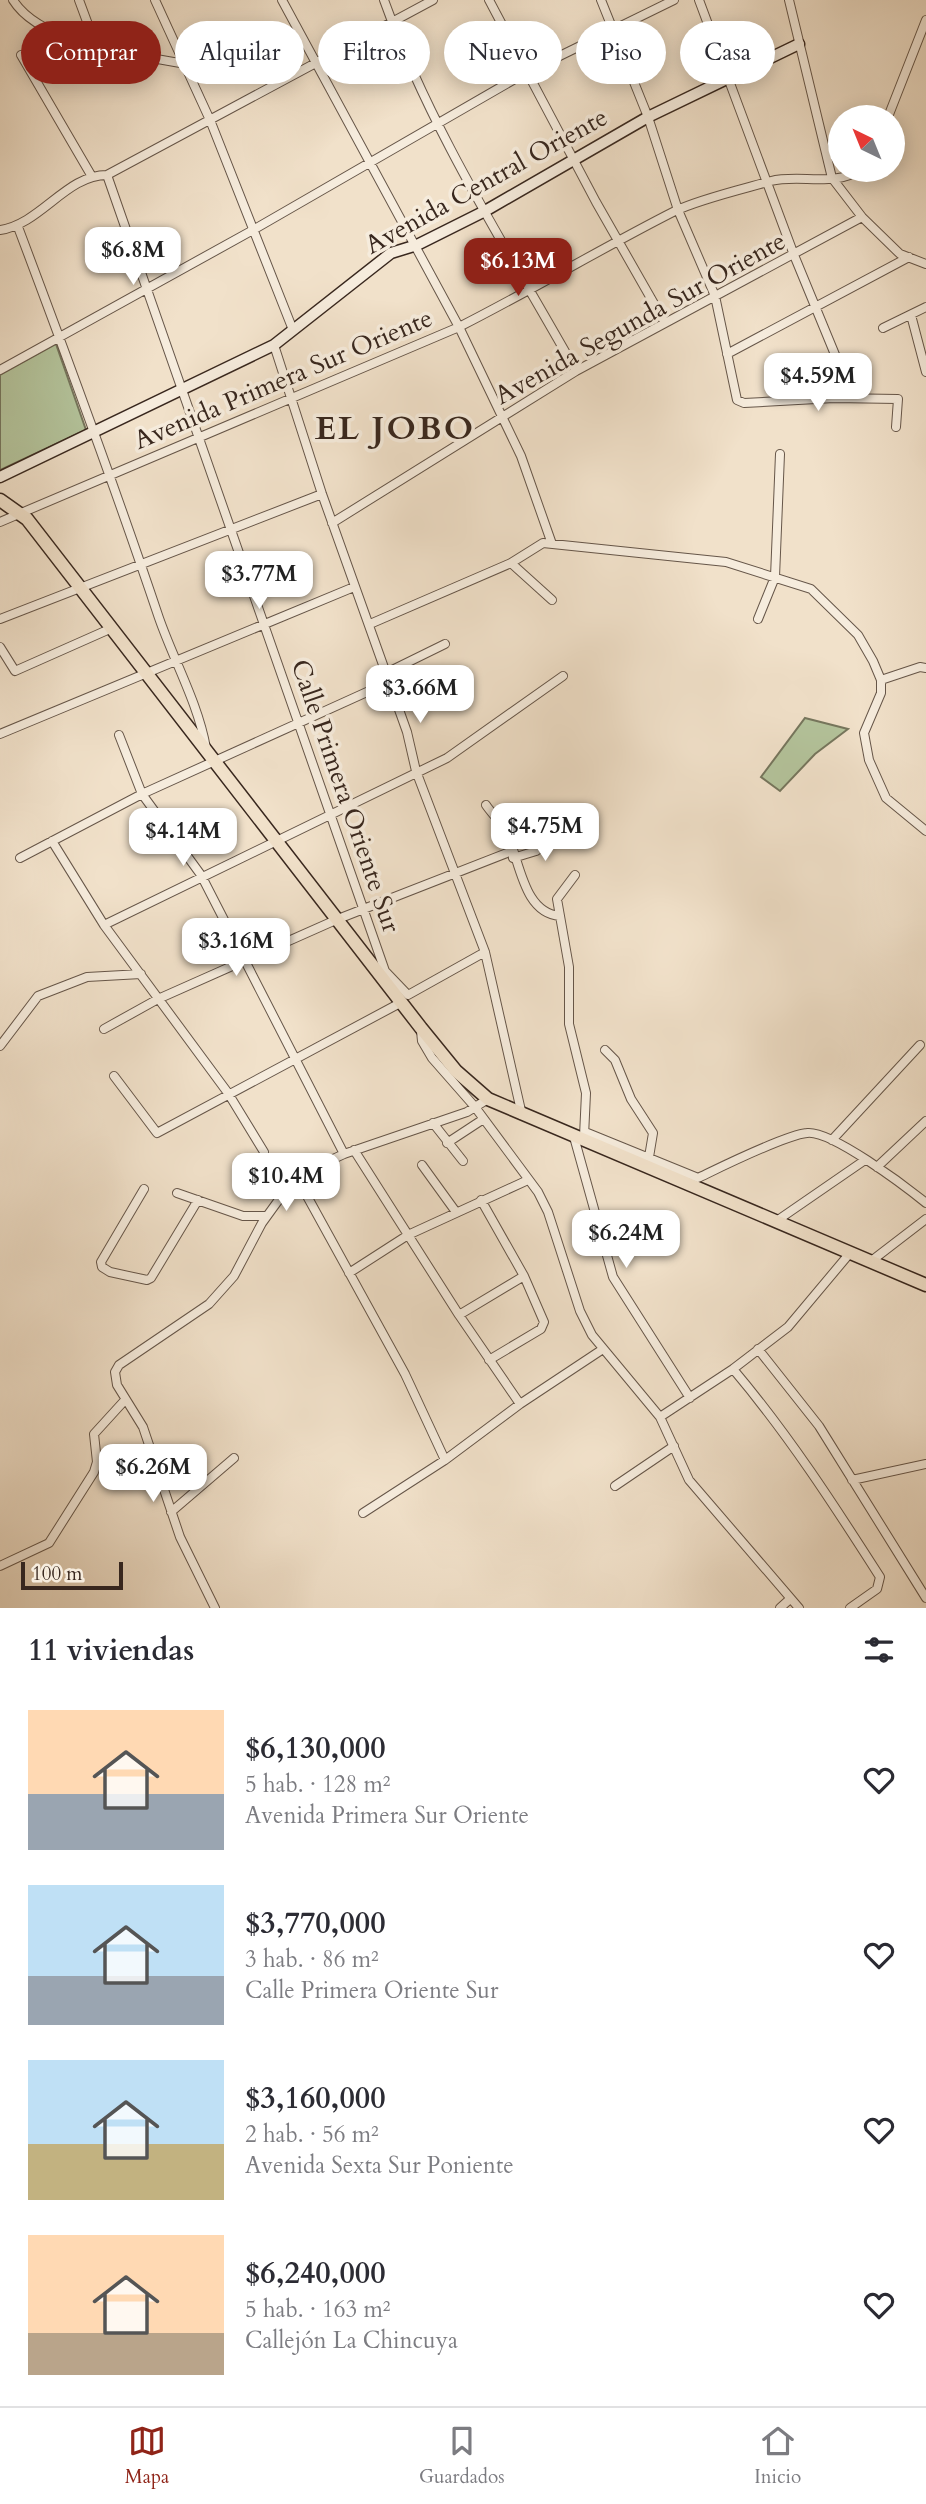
<!DOCTYPE html>
<html lang="es">
<meta charset="utf-8">
<style>
:root{--surface:#fff;--page:#f2f2f3;--text:#2b2b33;--muted:#7c7c81;--line:#e1e1e2;--accent:#8f2418}
body{margin:0;font-family:Cardo,serif;background:var(--page);color:var(--text);height:100vh;display:flex;flex-direction:column;font-size:26px;white-space:nowrap}
*{box-sizing:border-box;margin:0}
p{font-size:23px;color:var(--muted)}
.icon{flex:none;width:38px;height:38px;fill:none;stroke:currentColor;stroke-width:2;stroke-linecap:round;stroke-linejoin:round}
.map{position:relative;height:1608px;overflow:hidden}
.sheet{display:flex;flex-direction:column;background:var(--surface);flex:1}
.sheet>*{flex:none}
.guide{position:absolute;left:21px;top:21px;width:886px;height:63px;display:flex;gap:14px}
.needle{width:46px;rotate:317deg}
.fabs{position:absolute;left:828px;top:105px;display:grid;gap:14px}
.fabs a{display:grid;place-items:center;width:77px;height:77px;border-radius:50%;background:var(--surface);box-shadow:0 4px 18px #0003;font-size:35px}
.scale{position:absolute;left:21px;bottom:18px;width:102px;box-sizing:border-box;padding-left:7px;border:4px solid #38271e;border-top:0;font-size:19px;line-height:24px;white-space:nowrap;color:#38271e;-webkit-text-stroke:5px #f6ecdd;paint-order:stroke}
.price{position:absolute;translate:-50% -60px;padding:0 16px;border-radius:14px;background:#fff;color:#222;font-size:23px;line-height:46px;filter:drop-shadow(0 2px 4px #0008)}
.price::after{content:'';position:absolute;left:50%;top:42px;width:21px;height:16px;margin-left:-10px;background:inherit;clip-path:polygon(0 0,100% 0,50% 100%)}
.price.active{background:var(--accent);color:#fff}
ul{padding:0;list-style:none}
li{display:flex;align-items:center;gap:21px;height:175px;padding:0 28px}
li span{display:grid;place-items:center;flex:none;width:196px;height:140px;border-radius:0px;color:#555}
li>.icon{margin-inline-start:auto}
span .icon{width:84px;height:84px;fill:#fffc;stroke-width:1}
li b{font-size:30px}
h2{display:flex;justify-content:space-between;align-items:center;height:84px;padding:0 28px;font-size:30px}
.chip{padding:0 24px;border-radius:32px;background:var(--surface);box-shadow:0 4px 18px #0003;font-size:24px;line-height:63px}
.chip.active{background:var(--accent);color:#fff}
.menu{display:flex;justify-content:space-around;align-items:center;height:98px;border-top:2px solid var(--line);background:var(--surface);font-size:19px;color:var(--muted)}
.menu a{display:grid;justify-items:center;gap:4px}
.menu .active{color:var(--accent)}
.map>svg:first-child{display:block}
.green{fill:#b4c49c;stroke:#76765d;stroke-width:2}
.lines{fill:none;stroke-linecap:round;stroke-linejoin:round}
.street-casing{stroke:#665649;stroke-width:10}
.secondary-casing{stroke:#38271e;stroke-width:13}
.primary-casing{stroke:#38271e;stroke-width:15}
.street{stroke:#f6ecdd;stroke-width:8}
.secondary{stroke:#f6ecdd;stroke-width:10}
.primary{stroke:#f1e1ca;stroke-width:12}
.labels{text-anchor:middle;dominant-baseline:central;stroke-width:7;stroke-linejoin:round;paint-order:stroke}
.street-label{font-size:26px;fill:#38271e;stroke:#f6ecdd}
.district-label{font-size:33px;font-weight:bold;letter-spacing:2px;fill:#38271e;stroke:#f6ecdd}
</style>
<div class="map">
<svg width="926" height="1608" viewBox="0 0 926 1608">
<rect width="100%" height="100%" fill="#f1e1ca"/>
<filter id="stains"><feTurbulence type="fractalNoise" baseFrequency=".00286" numOctaves="4"/><feColorMatrix values="0 0 0 0 .2 0 0 0 0 .09 0 0 0 0 .02 0 0 0 .5 -.17"/></filter>
<radialGradient id="worn" r=".72"><stop offset=".6" stop-color="#630" stop-opacity="0"/><stop offset="1" stop-color="#630" stop-opacity=".3"/></radialGradient>
<path class="green" d="M56,344l30,86 -86,40v-95z
M805,718l43,11 -33,25 -35,37 -19,-14z"/>
<g class="lines">
<defs>
<path id="street" d="M13,0c28,45 122,54 172,64
M79,0l17,46
M155,0l55,120 83,210
M282,0l177,327 62,129 31,88
M384,0c47,131 124,250 192,371
M489,0l107,202 69,121
M601,0l47,117 30,93 37,86 22,104 7,3 90,-5 64,1 -2,28
M699,0l95,255 49,119 4,24
M789,0l43,178 30,39 38,37 26,10
M21,55l70,120
M888,117l38,-97
M107,175l278,796 -3,6
M18,227c49,130 97,260 141,391 15,43 39,85 47,130
M0,230c41,-6 66,-55 107,-55l326,-175
M911,315l15,57
M883,328l43,-21
M274,345l48,149 85,238 9,39 69,181 37,163
M727,354l182,-97
M0,370l253,-140 274,-158 147,-72
M0,522l459,-195c73,-37 143,-79 216,-116 25,-12 68,-22 96,-30 27,-7 65,6 88,-11
M332,523l244,-152 286,-154
M511,563l41,37
M0,619l322,-125
M758,619l17,-42 5,-123
M370,624l141,-61 32,-20 183,19 85,27 47,46 15,26 8,19v13l-17,40 5,27 17,38 40,33
M0,647l15,24 97,-43
M386,673l59,-29
M881,680l39,-13 6,1
M0,734l354,-147
M119,735l23,59 59,81 143,279
M486,805c6,9 15,17 20,27 14,26 16,81 54,84
M52,841l52,84 124,168 36,59
M20,858l122,-64 247,-112
M513,858l23,-7 21,-16
M575,875l-18,24 12,68v57l17,69 -2,43
M104,925l343,-167 116,-82
M385,971l23,24 77,-43
M104,1029l54,-30 180,-80 174,-68
M421,1031l1,10 10,17 43,49 63,85 10,20 32,99 12,24 68,82 29,63 110,128
M0,1046l38,-50 49,-19 54,-3
M605,1050l10,10 16,39 22,34 -4,24
M114,1076l43,57 245,-131
M433,1123l30,38
M585,1132l113,46c23,-11 87,-43 109,-45 24,-3 98,53 119,70
M574,1137l39,140 77,121
M832,1140l88,-95
M447,1143l35,-23
M354,1150l105,165 61,89
M422,1165l34,47
M877,1167l49,-46
M296,1176l109,198 40,86
M144,1189l-43,73 1,5 8,5 37,8 4,-2 47,-78
M177,1193l66,23h23
M481,1200l43,76 20,46 -3,7 -52,31
M775,1222l90,-62
M870,1262l56,-43
M349,1273l59,-38 120,-55
M459,1315l65,-39
M758,1349l61,77 107,172
M733,1369c55,65 101,136 147,208l-3,12 -27,19
M660,1417l73,-48 55,-42 62,-74
M852,1480l74,-16
M615,1486l59,-40
M171,1512l63,-54
M363,1513l82,-53 75,-56 83,-55
M0,1566l49,-23 45,-71 3,-10 -3,-28 31,-34
M215,1608l-35,-71 -37,-110 -26,-42 -2,-13 4,-7 90,-61 25,-28 28,-53 34,-47 48,-22 123,-42 21,-13
M780,1608l10,-9"/>
<path id="secondary" d="M0,477l274,-132 117,-92 26,-8 68,-34 163,-94 151,-73"/>
<path id="primary" d="M0,500l27,19 394,509 35,43 32,28 438,186"/>
</defs>
<use href="#street" class="street-casing"/>
<use href="#secondary" class="secondary-casing"/>
<use href="#primary" class="primary-casing"/>
<use href="#street" class="street"/>
<use href="#secondary" class="secondary"/>
<use href="#primary" class="primary"/>
</g>
<g class="labels">
<g class="street-label">
<text transform="translate(486 181) rotate(-29)">Avenida Central Oriente</text>
<text transform="translate(640 318) rotate(-29)">Avenida Segunda Sur Oriente</text>
<text transform="translate(283 379) rotate(-23)">Avenida Primera Sur Oriente</text>
<text transform="translate(346 796) rotate(71)">Calle Primera Oriente Sur</text>
</g>
<g class="district-label">
<text x="395" y="428">EL JOBO</text>
</g>
</g>
<rect width="100%" height="100%" filter="url(#stains)"/>
<rect width="100%" height="100%" fill="url(#worn)"/>
</svg>
<div class="fabs">
<a><svg class="needle" viewBox="-14 -14 28 28"><path d="M0-13l5 13h-10z" fill="#e53935"/><path d="M0 13l5-13h-10z" fill="#7c7c81"/></svg></a>
</div>
<div class="scale">100 m</div>
<b class="price" style="left:133px;top:287px">$6.8M</b>
<b class="price active" style="left:518px;top:298px">$6.13M</b>
<b class="price" style="left:818px;top:413px">$4.59M</b>
<b class="price" style="left:259px;top:611px">$3.77M</b>
<b class="price" style="left:420px;top:725px">$3.66M</b>
<b class="price" style="left:545px;top:863px">$4.75M</b>
<b class="price" style="left:183px;top:868px">$4.14M</b>
<b class="price" style="left:236px;top:978px">$3.16M</b>
<b class="price" style="left:286px;top:1213px">$10.4M</b>
<b class="price" style="left:626px;top:1270px">$6.24M</b>
<b class="price" style="left:153px;top:1504px">$6.26M</b>
<div class="guide">
<a class="chip active">Comprar</a>
<a class="chip">Alquilar</a>
<a class="chip">Filtros</a>
<a class="chip">Nuevo</a>
<a class="chip">Piso</a>
<a class="chip">Casa</a>
</div>
</div>
<section class="sheet">
<h2>11 viviendas<svg class="icon" aria-label="filters" viewBox="0 0 24 24"><path d="M4 7h16M4 17h16"/><circle cx="9" cy="7" r="2"/><circle cx="15" cy="17" r="2"/></svg></h2>
<ul>
<li><span style="background:linear-gradient(#ffd9b3 60%,#9aa5b1 0)"><svg class="icon" aria-label="home" viewBox="0 0 24 24"><path d="M3 11l9-7 9 7M6 9v11h12V9"/></svg></span><div><b>$6,130,000</b><p>5 hab. · 128 m²</p><p>Avenida Primera Sur Oriente</p></div><svg class="icon" aria-label="heart" viewBox="0 0 24 24"><path d="M12 20l-8-8c-3-5 5-10 8-4 3-6 11-1 8 4z"/></svg></li>
<li><span style="background:linear-gradient(#bfe0f5 65%,#9aa5b1 0)"><svg class="icon" aria-label="home" viewBox="0 0 24 24"><path d="M3 11l9-7 9 7M6 9v11h12V9"/></svg></span><div><b>$3,770,000</b><p>3 hab. · 86 m²</p><p>Calle Primera Oriente Sur</p></div><svg class="icon" aria-label="heart" viewBox="0 0 24 24"><path d="M12 20l-8-8c-3-5 5-10 8-4 3-6 11-1 8 4z"/></svg></li>
<li><span style="background:linear-gradient(#bfe0f5 60%,#c2b280 0)"><svg class="icon" aria-label="home" viewBox="0 0 24 24"><path d="M3 11l9-7 9 7M6 9v11h12V9"/></svg></span><div><b>$3,160,000</b><p>2 hab. · 56 m²</p><p>Avenida Sexta Sur Poniente</p></div><svg class="icon" aria-label="heart" viewBox="0 0 24 24"><path d="M12 20l-8-8c-3-5 5-10 8-4 3-6 11-1 8 4z"/></svg></li>
<li><span style="background:linear-gradient(#ffd9b3 70%,#b9a48a 0)"><svg class="icon" aria-label="home" viewBox="0 0 24 24"><path d="M3 11l9-7 9 7M6 9v11h12V9"/></svg></span><div><b>$6,240,000</b><p>5 hab. · 163 m²</p><p>Callejón La Chincuya</p></div><svg class="icon" aria-label="heart" viewBox="0 0 24 24"><path d="M12 20l-8-8c-3-5 5-10 8-4 3-6 11-1 8 4z"/></svg></li>
</ul>
</section>
<nav class="menu">
<a class="active"><svg class="icon" aria-label="map" viewBox="0 0 24 24"><path d="M3 6l6-2 6 2 6-2v14l-6 2-6-2-6 2zM9 4v14M15 6v14"/></svg>Mapa</a>
<a><svg class="icon" aria-label="saved" viewBox="0 0 24 24"><path d="M7 4h10v16l-5-4-5 4z"/></svg>Guardados</a>
<a><svg class="icon" aria-label="home" viewBox="0 0 24 24"><path d="M3 11l9-7 9 7M6 9v11h12V9"/></svg>Inicio</a>
</nav>
